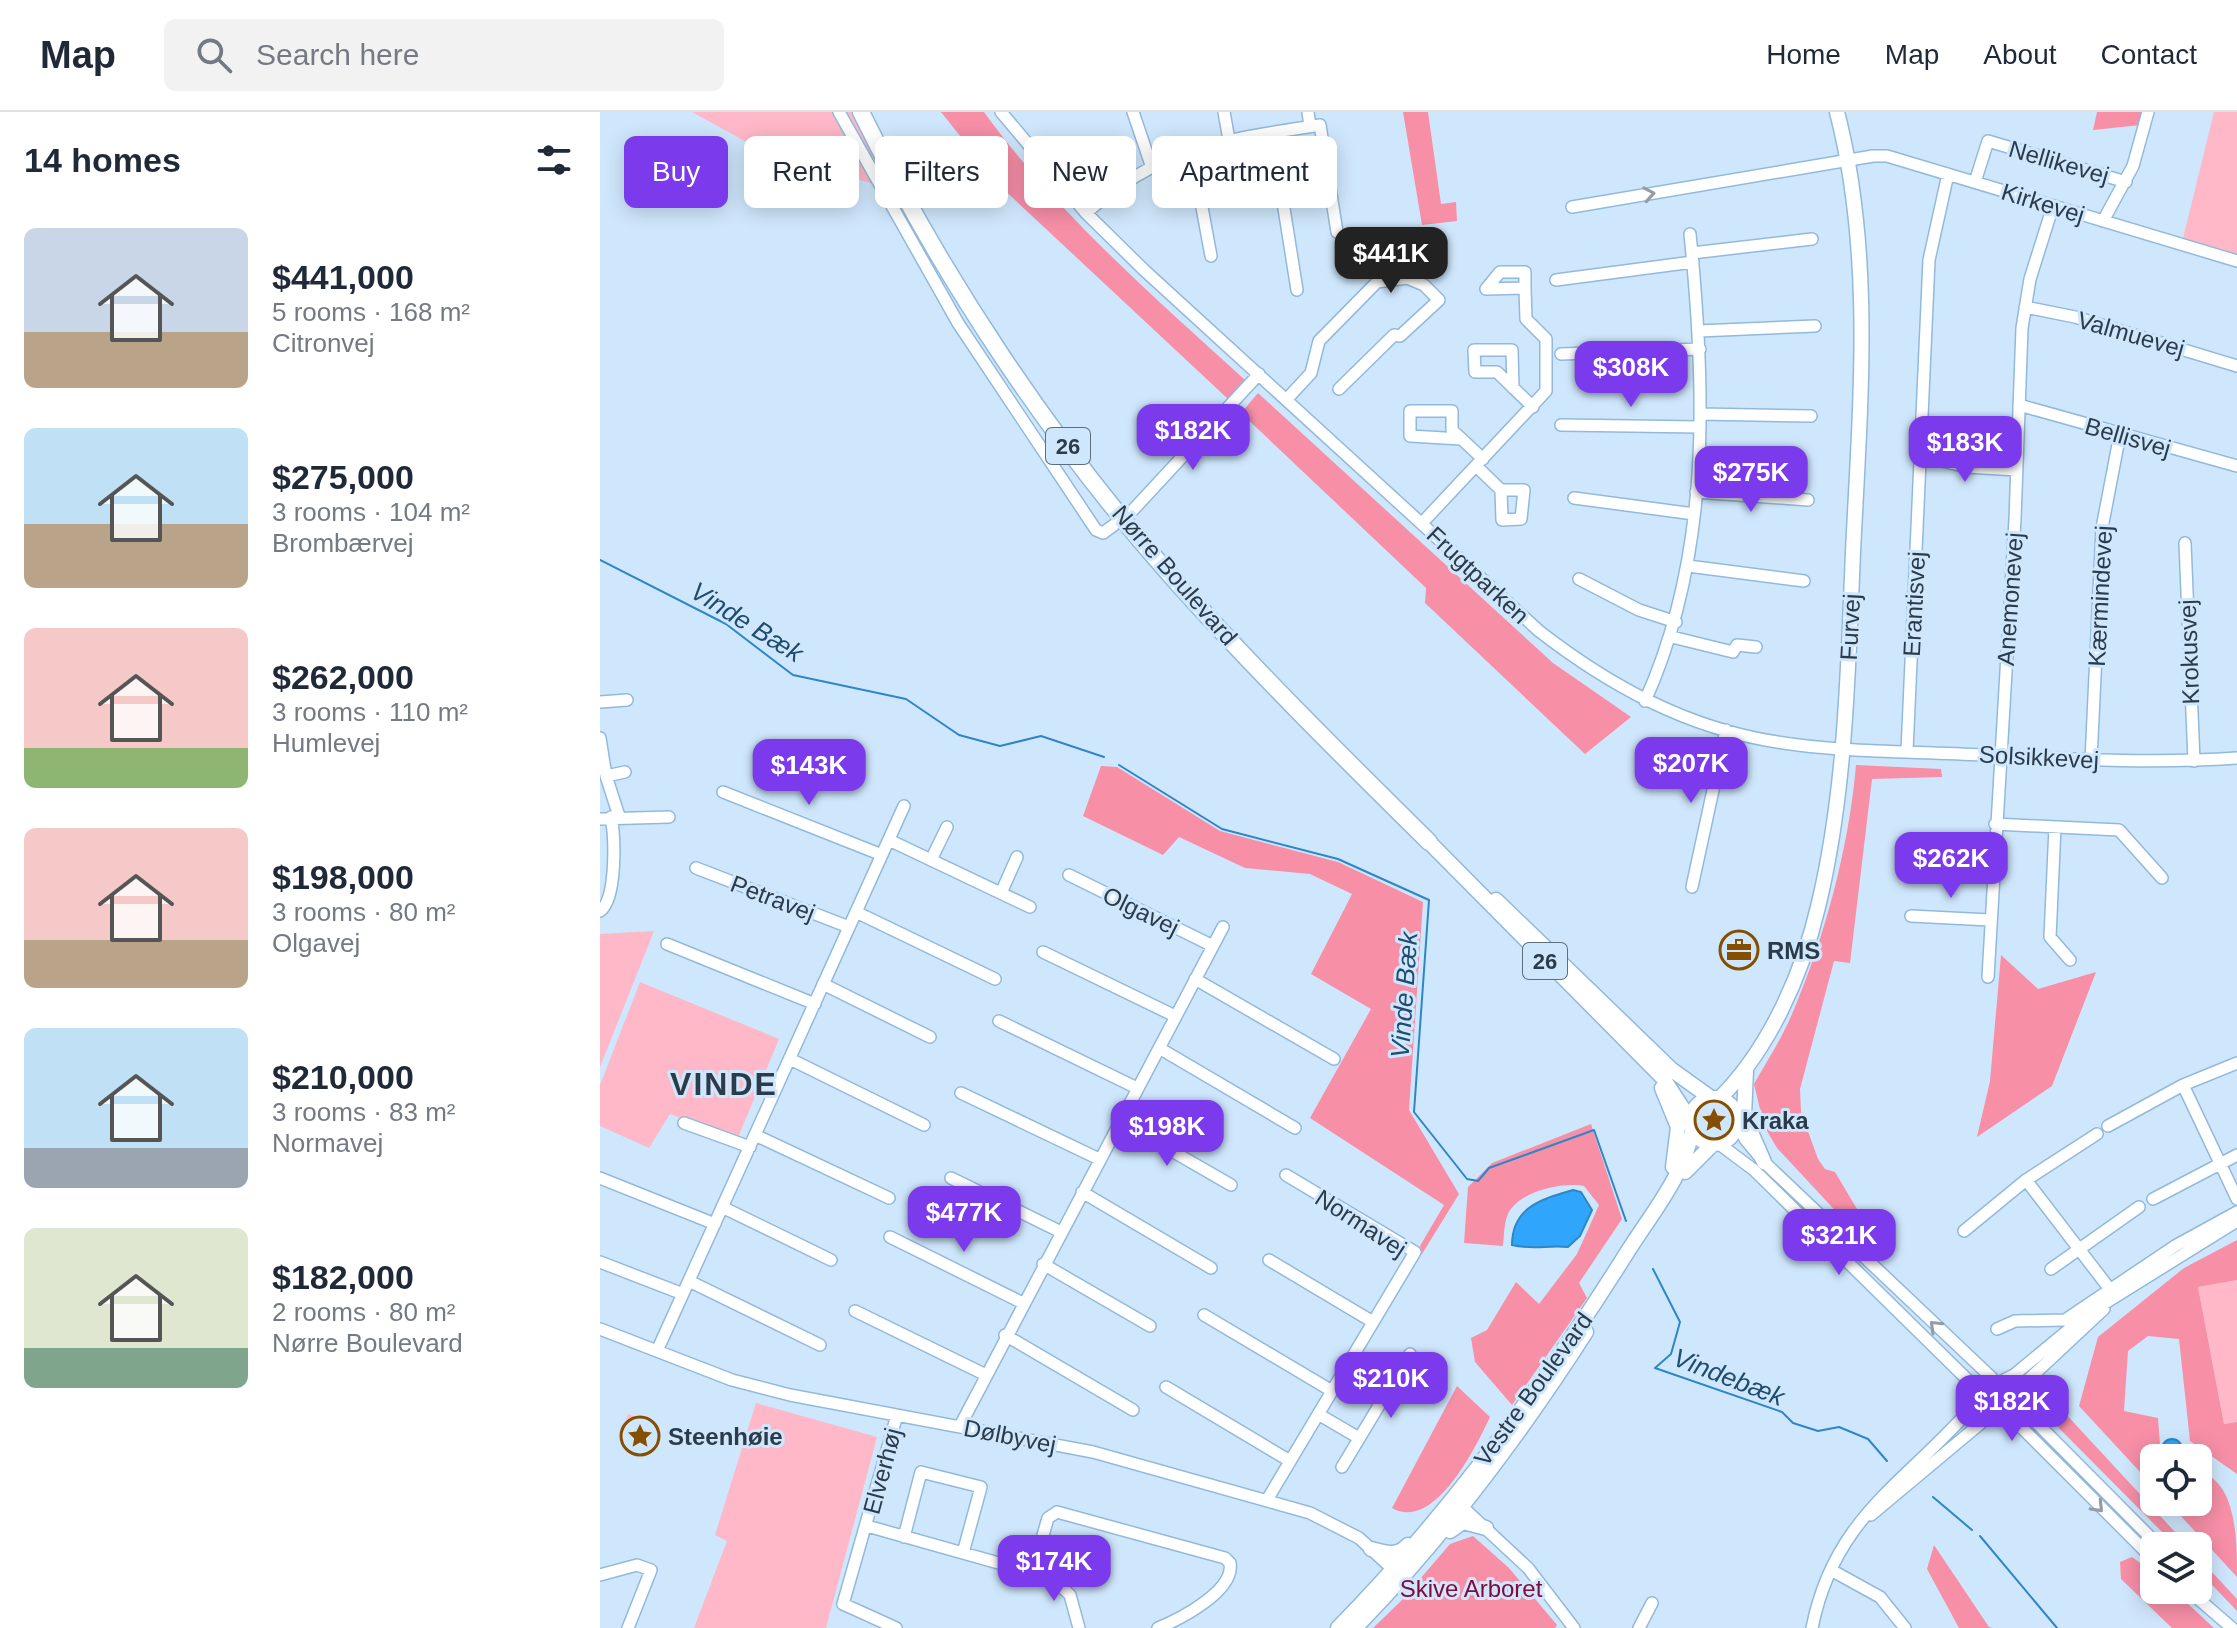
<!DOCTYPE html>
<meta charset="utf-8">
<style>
:root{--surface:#fff;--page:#f2f2f3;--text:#1f2937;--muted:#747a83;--line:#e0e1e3;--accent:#7c3aed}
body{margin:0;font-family:Arial,sans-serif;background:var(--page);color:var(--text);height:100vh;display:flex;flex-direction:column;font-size:30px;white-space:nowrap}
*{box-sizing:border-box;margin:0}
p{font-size:26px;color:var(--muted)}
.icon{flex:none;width:44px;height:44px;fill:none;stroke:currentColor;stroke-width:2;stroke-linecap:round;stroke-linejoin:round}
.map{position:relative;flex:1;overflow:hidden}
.sheet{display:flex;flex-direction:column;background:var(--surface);width:600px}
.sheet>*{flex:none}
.hud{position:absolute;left:24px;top:24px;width:760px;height:72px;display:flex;gap:16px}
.tools{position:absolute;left:1540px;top:1332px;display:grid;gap:16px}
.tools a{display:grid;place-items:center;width:72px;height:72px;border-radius:12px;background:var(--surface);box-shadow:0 4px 20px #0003;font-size:40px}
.price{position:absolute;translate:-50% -68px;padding:0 18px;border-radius:16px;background:var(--accent);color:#fff;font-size:26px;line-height:52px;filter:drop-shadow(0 2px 4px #0008)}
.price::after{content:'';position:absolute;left:50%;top:48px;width:24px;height:18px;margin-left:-12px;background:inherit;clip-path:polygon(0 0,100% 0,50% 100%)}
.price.active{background:#222;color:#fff}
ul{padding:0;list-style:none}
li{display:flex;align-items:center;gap:24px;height:200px;padding:0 24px}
li span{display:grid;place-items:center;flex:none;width:224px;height:160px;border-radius:12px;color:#555}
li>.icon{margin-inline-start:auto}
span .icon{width:96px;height:96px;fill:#fffc;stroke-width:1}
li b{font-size:34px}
h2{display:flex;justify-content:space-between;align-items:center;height:96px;padding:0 24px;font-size:34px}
.chip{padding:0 28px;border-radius:12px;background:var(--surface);box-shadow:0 4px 20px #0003;font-size:28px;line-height:72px}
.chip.active{background:var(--accent);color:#fff}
header{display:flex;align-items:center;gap:48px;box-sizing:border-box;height:112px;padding:0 40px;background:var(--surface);border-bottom:2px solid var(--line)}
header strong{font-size:38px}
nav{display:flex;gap:44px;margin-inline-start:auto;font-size:28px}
.search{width:560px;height:72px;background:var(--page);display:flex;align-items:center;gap:20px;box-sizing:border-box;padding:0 28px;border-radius:12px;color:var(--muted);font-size:30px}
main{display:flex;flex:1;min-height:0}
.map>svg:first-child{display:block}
.green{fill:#ffb8c7}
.forest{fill:#f78fa7}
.water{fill:#2fa6fb;stroke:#2e86c6;stroke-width:2}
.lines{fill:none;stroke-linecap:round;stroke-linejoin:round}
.stream{stroke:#2e86c6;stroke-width:2}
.minor-casing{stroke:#92b9dc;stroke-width:14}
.major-casing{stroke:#92b9dc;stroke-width:17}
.highway-casing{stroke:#92b9dc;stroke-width:19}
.minor{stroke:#fff;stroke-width:11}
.major{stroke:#fff;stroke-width:14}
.highway{stroke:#fff;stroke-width:16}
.oneway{stroke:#959da4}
.labels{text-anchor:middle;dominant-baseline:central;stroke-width:6;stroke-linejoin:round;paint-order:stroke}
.shield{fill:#cfe7fd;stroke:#5c6f7f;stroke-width:2}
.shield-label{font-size:22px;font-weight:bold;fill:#2b3b49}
.street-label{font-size:24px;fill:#2b3b49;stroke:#cfe7fd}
.poi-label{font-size:24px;font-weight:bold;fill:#2b3b49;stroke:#cfe7fd;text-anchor:start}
.park-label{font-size:24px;fill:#830a3b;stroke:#cfe7fd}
.water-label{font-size:26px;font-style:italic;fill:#1f4b6e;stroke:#cfe7fd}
.district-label{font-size:32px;font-weight:bold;letter-spacing:2px;fill:#2b3b49;stroke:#cfe7fd}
</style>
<header>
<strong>Map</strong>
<div class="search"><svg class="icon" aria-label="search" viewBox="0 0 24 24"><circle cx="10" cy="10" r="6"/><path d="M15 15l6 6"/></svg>Search here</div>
<nav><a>Home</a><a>Map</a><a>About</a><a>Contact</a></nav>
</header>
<main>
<section class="sheet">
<h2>14 homes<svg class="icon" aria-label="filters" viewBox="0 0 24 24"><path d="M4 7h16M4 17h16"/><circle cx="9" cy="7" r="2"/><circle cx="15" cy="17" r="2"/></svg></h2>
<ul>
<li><span style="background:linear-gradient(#c9d6e8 65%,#b9a48a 0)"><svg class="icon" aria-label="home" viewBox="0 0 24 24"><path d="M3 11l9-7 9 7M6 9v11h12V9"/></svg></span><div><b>$441,000</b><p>5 rooms · 168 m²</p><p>Citronvej</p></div></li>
<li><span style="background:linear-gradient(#bfe0f5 60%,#b9a48a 0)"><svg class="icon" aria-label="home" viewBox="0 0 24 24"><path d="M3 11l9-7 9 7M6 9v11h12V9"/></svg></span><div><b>$275,000</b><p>3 rooms · 104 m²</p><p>Brombærvej</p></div></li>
<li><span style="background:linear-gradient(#f6c9c9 75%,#8fb573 0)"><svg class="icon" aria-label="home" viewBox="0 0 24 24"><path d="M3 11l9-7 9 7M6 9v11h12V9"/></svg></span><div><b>$262,000</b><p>3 rooms · 110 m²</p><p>Humlevej</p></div></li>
<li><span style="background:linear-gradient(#f6c9c9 70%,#b9a48a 0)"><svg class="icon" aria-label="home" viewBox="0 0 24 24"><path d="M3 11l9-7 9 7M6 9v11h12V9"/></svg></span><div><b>$198,000</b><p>3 rooms · 80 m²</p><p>Olgavej</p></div></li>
<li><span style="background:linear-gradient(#bfe0f5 75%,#9aa5b1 0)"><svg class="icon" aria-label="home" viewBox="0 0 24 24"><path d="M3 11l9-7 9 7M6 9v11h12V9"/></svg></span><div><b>$210,000</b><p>3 rooms · 83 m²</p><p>Normavej</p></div></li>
<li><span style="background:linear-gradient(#dfe7d0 75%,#7fa58c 0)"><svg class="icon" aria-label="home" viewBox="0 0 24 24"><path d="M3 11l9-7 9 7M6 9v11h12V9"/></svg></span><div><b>$182,000</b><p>2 rooms · 80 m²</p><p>Nørre Boulevard</p></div></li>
</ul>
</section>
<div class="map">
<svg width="1637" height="1516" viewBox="0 0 1637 1516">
<rect width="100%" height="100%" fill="#cfe7fd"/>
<path class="green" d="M92,0h159l39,77 -131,-40z
M1614,0h23v143l-54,-17z
M54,819l-54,136v-133z
M40,870l139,57 -42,101 -67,-26 -21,34 -49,-22v-41z
M1637,1168v142l-13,2 -26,-137z
M156,1291l121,34 -51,191h-132l33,-87 -12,-6z
M28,1302l26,9 -7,25 -26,-9z"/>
<path class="forest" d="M341,0h43c74,102 168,183 261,268l-17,19 -228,-213z
M803,0h25l13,92 15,-2 1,19 -35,4z
M1497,0h48l-4,13 -48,5z
M658,281l295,270 78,54 -46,37 -160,-151 1,-15 -185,-175z
M1256,653l85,4 1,8 -70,2 -22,184 -16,-2 -34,128 1,23 17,47 7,10 10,3 22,37 -13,11 -67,-72 -13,-22 -10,-42c13,-23 28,-46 38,-70 33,-77 57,-167 64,-249z
M501,654l16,1 103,64 118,31 85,40 -14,208 50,84 -37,60 -2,-8 24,-41 -134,-87 61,-109 -60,-35 41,-80 -42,-20 -65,-6 -66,-31 -16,18 -80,-39z
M1401,843l37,34 58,-17 -44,114 -75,51 13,-56z
M991,1012l31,95 -43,64 8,15 -75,107 -37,-43 -4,-24 16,-8 29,-48 23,22 38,-50 22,-49 -15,-19c-22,-4 -65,5 -76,28 -4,9 -4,22 -5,32l-39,-3 4,-56 24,-24z
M1637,1128v40l-39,7 26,137 13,-2v52l-47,-33 -11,-102 -31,-3 -20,15 -4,60 34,7 3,40h-7v29l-75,-81 19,-69 86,-69z
M1438,1272l150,162h-12l-151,-152z
M857,1274l33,31c-15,32 -56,115 -98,91z
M1598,1359c39,10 39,69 39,106l-69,-75h30z
M873,1424l36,32 48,57 -2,3h-182l29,-28 48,-56z
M1334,1433l55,82 4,1h-34l-32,-59z
M1532,1445l22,16v17h19l41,38h-42l-51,-49 -1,-17z
M1598,1445l39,42v12l-39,-41z"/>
<path class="water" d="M973,1078l8,2 11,18 -12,26 -12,11c-20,-2 -37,3 -56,-2 0,-38 30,-46 61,-55z
M1562 1337a10 10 0 1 1 20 0a10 10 0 1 1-20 0Z"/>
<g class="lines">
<path class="stream" d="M0,448l126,64 67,51 113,24 53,36 41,11 41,-10 63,21
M519,653l103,64 116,30 91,41 -15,212 53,67 11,2 11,-13 105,-38 32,91
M1053,1157l27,53 -9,32 -16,14 127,44 11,11 25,8 21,-4 29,12 19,22
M1333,1385l39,33
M1380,1424l77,92"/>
<defs>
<path id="minor" d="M239,0l119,211 138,207 7,3 11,-8
M401,0l85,101 58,57 395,361c71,55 148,97 238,111 66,11 139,9 206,13 85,4 169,9 254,3
M533,0l18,53
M624,0l5,28
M708,0l2,14
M672,21l25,157
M591,36l20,108
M1375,70l13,-41 138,41
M972,95l301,-51h14l350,105
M486,101c75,-67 138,-73 234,-88l17,107
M1503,109l30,-55 15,-54
M1092,141l120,-14
M956,168l137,-18
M1425,195l50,10 162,49
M1099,219l116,-5
M961,242l139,-5
M913,276l-1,-38h-38l1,22h22l36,35
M686,288l25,-27 8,-32 58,-59 30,-4 17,7 15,15 -39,36 -6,-1 -55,54
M1419,293l218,61
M1100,302l111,2
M961,313l139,2
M861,327l-51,-3v-25h42v19l31,29
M1321,344l46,11 50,3
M876,354l25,24h23l-3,29 -19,1 -1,-30
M1096,380l112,8
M974,386l120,16
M533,398l126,-136
M822,411l124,-132v-52l-20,-20 -1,-31 -39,1 14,-17h25v16
M1585,431l9,218
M1088,454l116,15
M979,467l60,31 37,12
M1072,525l61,15 4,-7 19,2
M1045,589c66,-146 61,-311 45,-467
M0,590l27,-2
M0,626l6,38 13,40
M1307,639l22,-491 19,-86
M1491,648l11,-232 18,-94
M6,664l19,-4
M123,680l159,63
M0,707l69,-2
M1395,712l124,6 43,48
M1455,715l-5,110 20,23
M289,728l141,67
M331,748l16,-33
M96,756l153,59
M469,763l144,71
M1092,775l34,-157
M401,781l16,-36
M0,799c17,-12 15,-74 11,-94
M256,800l139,67
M1311,804l79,4
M67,832l148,60
M443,840l132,64
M1388,865l27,-458 7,-191 8,-49 23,-73
M595,867l139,80
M223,872l107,53
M399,909l138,67
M559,936l136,80
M190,947l134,66
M1583,973l54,114
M361,981l138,66
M520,1009l111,64
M1137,1009l8,18 19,23 228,216
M84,1011l66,24
M1508,1014l75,-41 54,-22
M155,1023l134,63
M1118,1031l36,27 225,221
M0,1066l115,46
M351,1066l110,54
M1426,1068l71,-46
M482,1080l129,76
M1553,1087l84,-44
M122,1095l109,53
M1364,1119l62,-51 86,112
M290,1125l133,66
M669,1148l104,62
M0,1150l83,32
M443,1152l107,62
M1451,1157l88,-62
M89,1169l131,64
M255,1199l129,63
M604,1203l128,76
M0,1217l132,51 58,15 303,57 217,61 49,25 38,35
M1397,1217l18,-8 50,-1 110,-74 62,-34
M405,1223l128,75
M57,1239l247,-545
M1404,1268l10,-5 75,-62 148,-92
M566,1275l124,74
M1414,1281l90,-84
M1414,1288l145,146
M1401,1301l21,15 132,132
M718,1302l41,24
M360,1314l263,-499
M742,1355l68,-113
M667,1388l148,-248 -129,-77
M856,1389l72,67 46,60
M1271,1403l122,-102
M267,1414l185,52 18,17 9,33
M304,1425l17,-65 60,15 -18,66
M1231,1458l49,27 25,31
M432,1461l16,-55 9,-6 168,46 5,5c5,28 -50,56 -72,65
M0,1463l37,-10 14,5 -23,58
M1588,1478l44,38
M296,1516l-53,-24 54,-189
M1039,1516l13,-25
M1212,1516c23,-116 100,-148 167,-229"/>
<path id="major" d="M829,730l234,236 28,43
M896,788l176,170 39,28
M1146,958l-2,46 20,46
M1062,976l16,39 -5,40
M1120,986c49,-49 82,-123 98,-191 28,-115 30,-238 35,-355 7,-147 21,-296 -16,-440
M1091 1009a23 23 0 1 1 46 0a23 23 0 1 1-46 0Z
M1085,1060l28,-28
M850,1419l13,-9 23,6
M771,1437c15,4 26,8 37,-4
M738,1516c111,-113 206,-243 290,-377 26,-41 55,-74 65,-123
M755,1516c88,-90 163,-190 231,-296"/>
<path id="highway" d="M261,0c81,165 188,326 310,464 82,92 170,179 258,266"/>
</defs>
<use href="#minor" class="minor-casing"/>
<use href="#major" class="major-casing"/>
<use href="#highway" class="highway-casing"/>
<use href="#minor" class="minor"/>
<use href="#major" class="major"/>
<use href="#highway" class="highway"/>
</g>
<defs><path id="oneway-chevron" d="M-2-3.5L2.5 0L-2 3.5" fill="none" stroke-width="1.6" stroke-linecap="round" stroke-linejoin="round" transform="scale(2)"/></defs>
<g class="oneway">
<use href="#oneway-chevron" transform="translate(1049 82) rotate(-10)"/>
<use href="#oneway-chevron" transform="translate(1335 1214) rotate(-136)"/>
<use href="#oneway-chevron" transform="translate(1498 1395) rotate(46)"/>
</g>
<defs>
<symbol id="office-ring" viewBox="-11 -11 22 22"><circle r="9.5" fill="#cfe7fd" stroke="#854e00" stroke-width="1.5"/><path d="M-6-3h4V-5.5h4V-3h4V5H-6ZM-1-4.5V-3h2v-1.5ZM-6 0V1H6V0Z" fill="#854e00"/></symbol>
<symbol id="sight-ring" viewBox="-11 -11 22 22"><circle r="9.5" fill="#cfe7fd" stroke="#854e00" stroke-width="1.5"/><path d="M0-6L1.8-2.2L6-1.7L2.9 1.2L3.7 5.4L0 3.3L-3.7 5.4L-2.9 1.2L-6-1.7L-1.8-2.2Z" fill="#854e00"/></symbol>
</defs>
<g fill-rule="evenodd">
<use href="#office-ring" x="1117" y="816" width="44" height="44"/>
<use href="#sight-ring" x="1092" y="986" width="44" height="44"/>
<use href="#sight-ring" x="18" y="1302" width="44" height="44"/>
</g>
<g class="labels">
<g class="shield">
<rect x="446" y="316" width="44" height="36" rx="6"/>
<rect x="923" y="831" width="44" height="36" rx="6"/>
</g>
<g class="shield-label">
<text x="468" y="334">26</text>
<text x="945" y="849">26</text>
</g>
<g class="street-label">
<text transform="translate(1459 50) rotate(16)">Nellikevej</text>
<text transform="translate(1443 91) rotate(17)">Kirkevej</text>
<text transform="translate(1531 222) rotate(16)">Valmuevej</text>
<text transform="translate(1528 325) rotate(16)">Bellisvej</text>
<text transform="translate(575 463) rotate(49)">Nørre Boulevard</text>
<text transform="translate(878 463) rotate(43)">Frugtparken</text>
<text transform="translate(1500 484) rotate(-87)">Kærmindevej</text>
<text transform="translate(1410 487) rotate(-86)">Anemonevej</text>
<text transform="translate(1314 492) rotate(-87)">Erantisvej</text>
<text transform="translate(1250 515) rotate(-87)">Furvej</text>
<text transform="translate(1589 540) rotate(-92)">Krokusvej</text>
<text transform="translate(1439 645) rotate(3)">Solsikkevej</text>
<text transform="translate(173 786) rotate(21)">Petravej</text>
<text transform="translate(541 799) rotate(26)">Olgavej</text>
<text transform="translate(761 1111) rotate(33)">Normavej</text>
<text transform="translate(933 1277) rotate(-54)">Vestre Boulevard</text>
<text transform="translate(410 1324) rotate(11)">Dølbyvej</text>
<text transform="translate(282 1359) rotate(-75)">Elverhøj</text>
</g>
<g class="poi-label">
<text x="1167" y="838">RMS</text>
<text x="1142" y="1008">Kraka</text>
<text x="68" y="1324">Steenhøie</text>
</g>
<g class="park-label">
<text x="871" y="1476">Skive Arboret</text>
</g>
<g class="water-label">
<text transform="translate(147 510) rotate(32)">Vinde Bæk</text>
<text transform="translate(804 883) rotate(-86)">Vinde Bæk</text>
<text transform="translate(1129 1265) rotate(21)">Vindebæk</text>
</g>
<g class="district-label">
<text x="124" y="972">VINDE</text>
</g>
</g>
</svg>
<div class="tools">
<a><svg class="icon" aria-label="locate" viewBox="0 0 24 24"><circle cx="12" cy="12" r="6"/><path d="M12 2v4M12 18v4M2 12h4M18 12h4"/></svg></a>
<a><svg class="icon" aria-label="layers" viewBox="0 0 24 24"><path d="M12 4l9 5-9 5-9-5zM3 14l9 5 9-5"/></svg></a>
</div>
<b class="price active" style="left:791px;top:183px">$441K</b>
<b class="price" style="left:1031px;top:297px">$308K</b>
<b class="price" style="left:593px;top:360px">$182K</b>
<b class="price" style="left:1365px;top:372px">$183K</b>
<b class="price" style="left:1151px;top:402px">$275K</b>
<b class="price" style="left:1091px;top:693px">$207K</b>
<b class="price" style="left:209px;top:695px">$143K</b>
<b class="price" style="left:1351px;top:788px">$262K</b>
<b class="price" style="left:567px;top:1056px">$198K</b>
<b class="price" style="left:364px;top:1142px">$477K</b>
<b class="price" style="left:1239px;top:1165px">$321K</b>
<b class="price" style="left:791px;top:1308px">$210K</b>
<b class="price" style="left:1412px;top:1331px">$182K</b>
<b class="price" style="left:454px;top:1491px">$174K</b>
<div class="hud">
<a class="chip active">Buy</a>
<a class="chip">Rent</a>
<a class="chip">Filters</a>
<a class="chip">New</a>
<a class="chip">Apartment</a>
</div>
</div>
</main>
